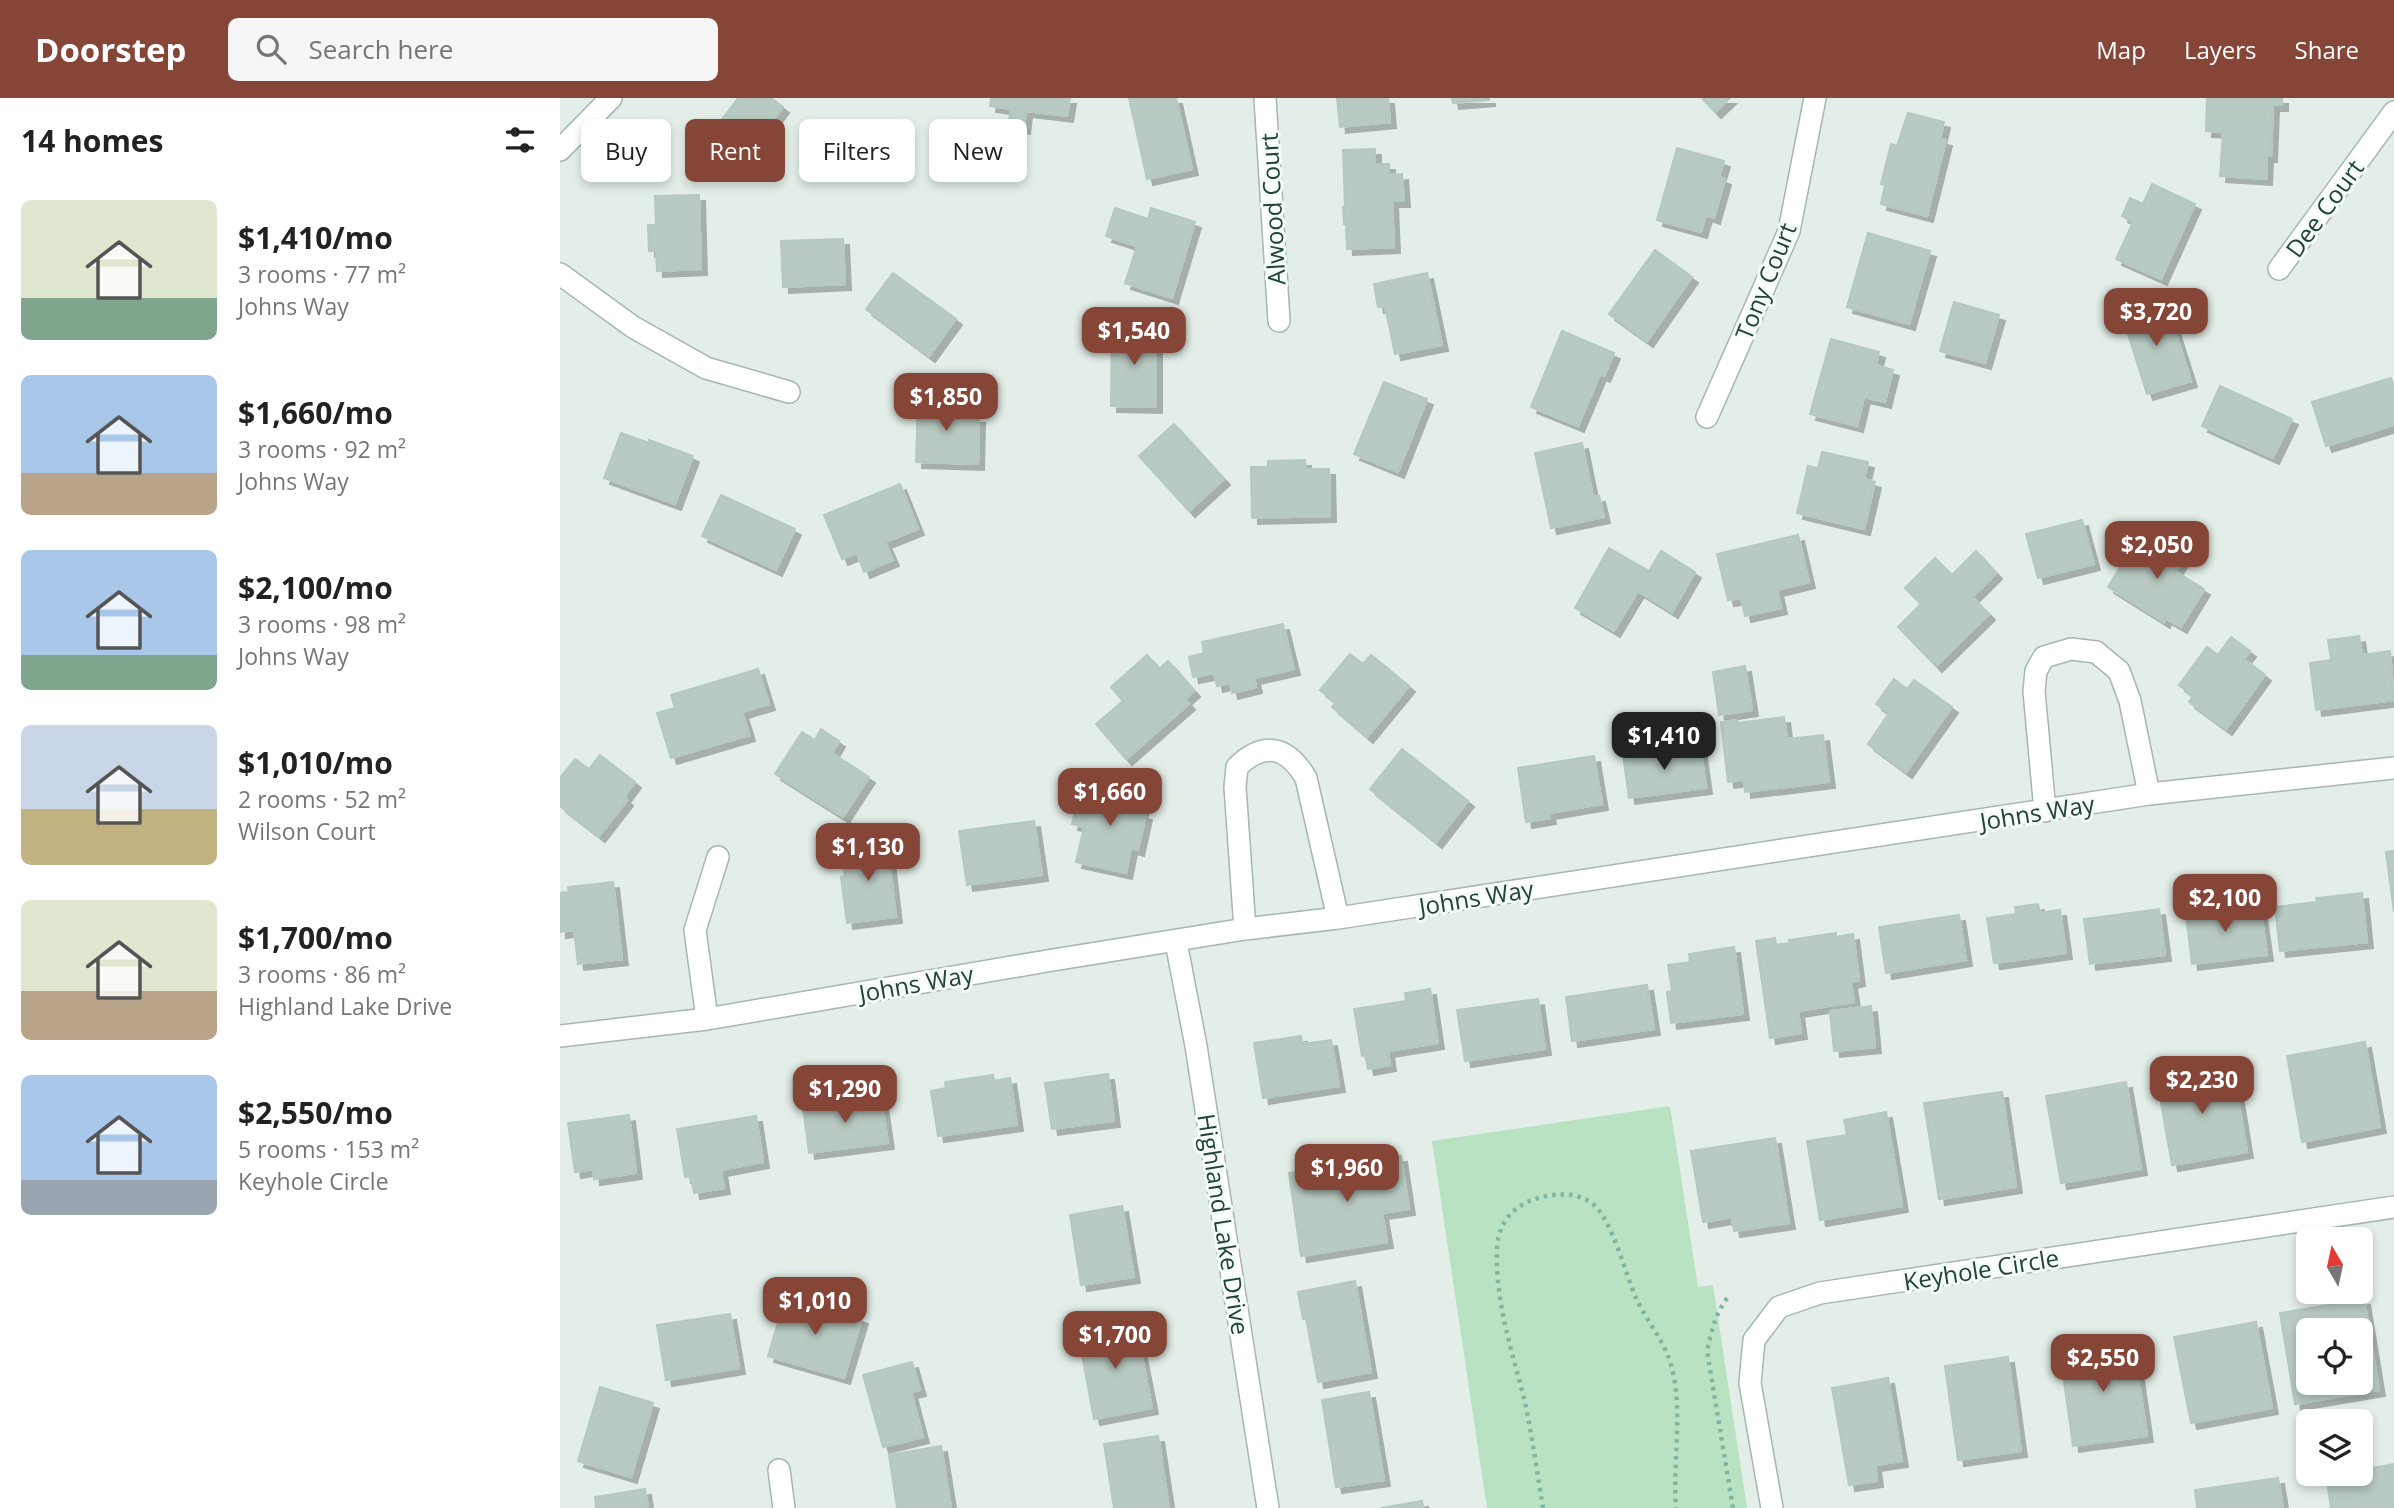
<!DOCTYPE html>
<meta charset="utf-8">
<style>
:root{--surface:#fff;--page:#f6f6f6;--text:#222;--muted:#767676;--accent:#854537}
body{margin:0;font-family:"Open Sans",sans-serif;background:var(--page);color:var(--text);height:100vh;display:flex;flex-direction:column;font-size:26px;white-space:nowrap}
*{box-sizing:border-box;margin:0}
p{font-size:23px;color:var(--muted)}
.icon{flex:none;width:38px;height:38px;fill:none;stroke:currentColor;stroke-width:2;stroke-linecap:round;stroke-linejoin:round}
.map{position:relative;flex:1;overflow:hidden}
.panel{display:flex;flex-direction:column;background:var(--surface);width:560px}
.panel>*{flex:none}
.top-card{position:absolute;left:21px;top:21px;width:665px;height:63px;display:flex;gap:14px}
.needle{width:46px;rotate:351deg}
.buttons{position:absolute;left:1736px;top:1129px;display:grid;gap:14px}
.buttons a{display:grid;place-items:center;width:77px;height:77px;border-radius:10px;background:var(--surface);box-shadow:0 4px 10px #0003;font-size:35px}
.price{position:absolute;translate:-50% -60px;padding:0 16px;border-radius:14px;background:var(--accent);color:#fff;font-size:23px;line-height:46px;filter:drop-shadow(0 2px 4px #0008)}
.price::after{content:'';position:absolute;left:50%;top:42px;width:21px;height:16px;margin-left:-10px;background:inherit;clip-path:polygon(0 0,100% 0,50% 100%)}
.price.current{background:#222;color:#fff}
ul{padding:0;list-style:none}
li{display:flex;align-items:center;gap:21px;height:175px;padding:0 21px}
li span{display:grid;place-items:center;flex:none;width:196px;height:140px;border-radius:10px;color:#555}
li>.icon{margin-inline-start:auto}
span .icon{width:84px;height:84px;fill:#fffc;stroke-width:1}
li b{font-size:30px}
h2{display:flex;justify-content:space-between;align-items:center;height:84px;padding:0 21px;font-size:30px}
.chip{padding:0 24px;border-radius:10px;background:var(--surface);box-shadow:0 4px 10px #0003;font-size:24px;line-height:63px}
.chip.current{background:var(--accent);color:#fff}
header{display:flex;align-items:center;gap:42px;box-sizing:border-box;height:98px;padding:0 35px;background:var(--accent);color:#fff}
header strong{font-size:33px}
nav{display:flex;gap:38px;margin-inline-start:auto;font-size:24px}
.search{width:490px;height:63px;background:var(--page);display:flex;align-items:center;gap:18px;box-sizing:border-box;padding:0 24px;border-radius:10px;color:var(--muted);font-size:26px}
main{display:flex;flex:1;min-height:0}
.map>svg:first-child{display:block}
.green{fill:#b9e2c2}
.building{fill:#b8cac1;stroke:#b4c9bf;stroke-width:2;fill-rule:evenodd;filter:url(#shadow)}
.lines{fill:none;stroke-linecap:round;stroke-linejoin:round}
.minor-casing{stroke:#a5b7af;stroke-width:24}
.path{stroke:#80b6a1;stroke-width:4.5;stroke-dasharray:3.5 5;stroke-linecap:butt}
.minor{stroke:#fff;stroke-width:21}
.labels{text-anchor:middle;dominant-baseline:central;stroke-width:6;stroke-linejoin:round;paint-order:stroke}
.street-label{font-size:24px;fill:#204237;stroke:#f4faf7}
</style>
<header>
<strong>Doorstep</strong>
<div class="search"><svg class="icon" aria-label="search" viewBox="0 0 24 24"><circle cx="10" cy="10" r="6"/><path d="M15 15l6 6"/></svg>Search here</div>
<nav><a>Map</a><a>Layers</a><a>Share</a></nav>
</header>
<main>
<section class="panel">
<h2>14 homes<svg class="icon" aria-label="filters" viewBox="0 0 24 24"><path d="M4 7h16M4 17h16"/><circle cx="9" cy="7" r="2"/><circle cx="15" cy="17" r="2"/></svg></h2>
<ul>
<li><span style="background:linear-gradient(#dfe7d0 70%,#7fa58c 0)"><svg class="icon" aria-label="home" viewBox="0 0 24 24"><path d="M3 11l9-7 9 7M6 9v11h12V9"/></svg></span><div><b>$1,410/mo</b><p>3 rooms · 77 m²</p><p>Johns Way</p></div></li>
<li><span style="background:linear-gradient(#a9c7e8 70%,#b9a48a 0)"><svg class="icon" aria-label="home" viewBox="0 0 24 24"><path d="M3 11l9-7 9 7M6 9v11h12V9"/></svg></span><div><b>$1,660/mo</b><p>3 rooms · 92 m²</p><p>Johns Way</p></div></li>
<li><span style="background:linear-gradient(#a9c7e8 75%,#7fa58c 0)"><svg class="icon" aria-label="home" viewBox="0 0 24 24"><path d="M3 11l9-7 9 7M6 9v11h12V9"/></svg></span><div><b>$2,100/mo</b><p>3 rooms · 98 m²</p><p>Johns Way</p></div></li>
<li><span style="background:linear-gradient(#c9d6e8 60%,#c2b280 0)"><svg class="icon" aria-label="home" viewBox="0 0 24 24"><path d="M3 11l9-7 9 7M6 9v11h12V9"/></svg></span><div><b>$1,010/mo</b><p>2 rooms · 52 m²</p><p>Wilson Court</p></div></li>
<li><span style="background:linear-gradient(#dfe7d0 65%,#b9a48a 0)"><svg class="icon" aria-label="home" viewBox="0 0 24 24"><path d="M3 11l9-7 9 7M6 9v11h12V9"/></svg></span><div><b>$1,700/mo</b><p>3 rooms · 86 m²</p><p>Highland Lake Drive</p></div></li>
<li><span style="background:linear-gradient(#a9c7e8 75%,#9aa5b1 0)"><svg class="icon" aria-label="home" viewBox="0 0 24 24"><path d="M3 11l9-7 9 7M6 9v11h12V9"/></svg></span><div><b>$2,550/mo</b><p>5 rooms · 153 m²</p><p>Keyhole Circle</p></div></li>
</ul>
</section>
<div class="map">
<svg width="1834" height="1410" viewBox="0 0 1834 1410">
<defs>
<filter id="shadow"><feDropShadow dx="6" dy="6" stdDeviation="0" flood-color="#0004"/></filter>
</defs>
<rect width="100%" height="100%" fill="#e3eee8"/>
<path class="green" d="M1110,1008l28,181 15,-2 34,223h-260l-55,-367z"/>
<path class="building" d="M178,0h33l12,9 -46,63 -34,-25z
M431,0h79l-3,18 -41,-5 -2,17 -16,-2 3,-17 -21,-3z
M569,0h47l16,71 -45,10z
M777,0h51l2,24 -50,5z
M892,0h37v2l-36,3z
M1142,0h28l-15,14z
M1647,0h75v7h-9l-2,51h-4l-1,23 -46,-3 3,-44 -17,-1z
M1348,15l36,9 -4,17 6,1 -19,76 -46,-12 4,-19 -4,-1 10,-40 6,2z
M1117,50l47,13 -5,16 6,2 -11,39 -8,-3 -5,17 -44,-12z
M815,51v15h14v11l13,-1 2,27h-12l2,46 -47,2 -1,-25h-2l-1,-17 2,-1 -2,-56z
M1592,86l43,20 -34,75 -45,-20 17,-37 -11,-6 8,-18 13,6z
M139,97l2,74 -44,2 -1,-20h-7l-1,-26h8l-1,-29z
M555,110l33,11 3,-11 44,14 -23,76 -47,-15 12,-37 -31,-10z
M1308,135l62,18 -21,73 -62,-17z
M283,141l2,45 -62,3 -2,-46z
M1095,152l37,27 -45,64 -38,-27z
M333,175l63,46 -27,37 -63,-47z
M867,175l15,72 -47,9 -10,-48 -7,1 -4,-23z
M1394,204l45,13 -14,48 -45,-12z
M1606,204l25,79 -44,13 -25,-79z
M552,230h44v79l-45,-1z
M1002,233l52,22 -10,23 -4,-2 -22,52 -47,-19z
M1271,241l48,13 -3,13 17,5 -8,32 -21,-5 -7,29 -47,-12z
M1831,280l3,10v37l-68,21 -14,-44z
M824,284l43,17 -29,73 -44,-18z
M1660,288l72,33 -19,39 -71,-32z
M358,300l48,2 -1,16 14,1 -1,47 -62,-2z
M614,326l50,55 -35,32 -50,-55z
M61,335l28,10v-3l44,16 -18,48 -71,-26z
M1022,345l11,54 6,-1 5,21 -53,11 -16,-75z
M1262,354l46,10 -4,17 11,3 -11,47 -67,-16 11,-47 10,2z
M745,362l1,9h23l1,47 -78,2 -1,-51h17v-6z
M340,386l18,45 -33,13 8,18 -29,12 -7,-19 -15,6 -18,-44z
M161,397l74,34 -19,41 -74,-34z
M1522,422l12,44 -56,14 -12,-44z
M1582,433l18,11 2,-3 24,15 -11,17 29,18 -23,38 -16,-9 -1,4 -56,-35z
M1238,437l11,47 -32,8 4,18 -36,8 -4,-18 -13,2 -11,-46z
M1049,450l40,23 12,-20 34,21 -23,40 -34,-21 -24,40 -39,-23z
M1416,453l20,22 -24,24 17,17 -53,52 -38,-39 23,-23 -16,-16 30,-30 17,17z
M723,526l11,45 -40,9 2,9 -24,6 -2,-10 -13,3 -3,-13 -21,4 -4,-20 15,-4 -2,-11z
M1799,538l3,19 28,-4 4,49 -78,10 -6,-47 21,-3 -3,-20z
M1671,539l19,14 -6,8 21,16 -39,54 -37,-27 4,-6 -14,-11 28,-38 11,8z
M790,556l13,10 8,-9 38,31 -42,51 -35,-30 4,-4 -16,-13z
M587,557l12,14 9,-8 26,30 -9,8 4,5 -63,55 -30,-35 27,-23 -12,-14z
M1185,568l7,44 -33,5 -6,-43z
M198,571l11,35 -27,8 7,23 -78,23 -14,-45 18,-5 -4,-13z
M1334,581l13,10 7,-9 38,27 -46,65 -38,-28 21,-31 -13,-9z
M1224,619l3,22 36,-4 6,47 -84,10 -1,-12 -16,2 -7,-60 16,-2 1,3z
M261,631l18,12 -7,12 37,24 -26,40 -68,-43 27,-42 13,8z
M1140,647l6,43 -77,10 -6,-43z
M842,651l66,52 -32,41 -66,-53z
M40,657l35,27 -11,15 3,3 -28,36 -39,-30v-28l15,-19 14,10z
M1034,658l8,48 -53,9 1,5 -24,4 -8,-54z
M539,687l46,10 -4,18 5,1 -8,36 -7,-2 -5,25 -50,-11 8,-35 -12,-3 5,-22 18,4z
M474,723l8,54 -75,10 -8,-54z
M327,743l9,76 -49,6 -6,-46 4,-1 -4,-29z
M1834,753v61l-8,-60z
M53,784l9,77 -44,5 -4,-34 -14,2v-39l9,-1 -1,-5z
M1802,795l5,49 -87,9 -5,-44 42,-5 -1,-4z
M1478,806l2,9 20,-3 6,43 -72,10 -7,-45 29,-4 -1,-7z
M1649,807l1,6 50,-6 7,50 -75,9 -7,-57z
M1599,811l6,46 -75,9 -6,-45z
M1399,817l7,45 -80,13 -7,-46z
M1276,835v4l17,-3 6,46 -8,2 3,20 -56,9 3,22 -31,5 -14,-97 19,-3 1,7 14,-2 -1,-3z
M1174,849l9,67 -72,9 -4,-31 5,-1 -4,-26 22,-3 -1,-8z
M1087,887l7,44 -82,12 -6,-44z
M870,891l8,54 -50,8 2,14 -22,4 -3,-14 -3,1 -8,-47 52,-8 -1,-8z
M978,901l7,50 -80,12 -8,-51z
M1311,908l4,41 -41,4 -4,-40z
M741,938l1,8 29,-4 8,46 -76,12 -9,-55z
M1805,944l15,85 -78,15 -15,-86z
M1673,969l14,85 -75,13 -15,-85z
M548,976l6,47 -62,8 -7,-46z
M433,977l1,6 16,-3 7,47 -79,11 -7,-45 15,-3 -1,-6z
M1566,984l15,87 -80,14 -15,-87z
M1442,994l14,95 -77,12 -15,-96z
M321,998l7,47 -79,10 -6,-46z
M1326,1014l16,94 -82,14 -13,-79 40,-6 -3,-15z
M69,1017l7,58 -42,6 -1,-10 -18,3 -7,-49z
M196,1018l7,46 -42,8 3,18 -30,5 -3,-17 -6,1 -8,-48z
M1215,1040l14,85 -55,8 -2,-14 -29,5 -12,-71z
M841,1058l8,53 -27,4 5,29 -86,14 -12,-83z
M562,1108l12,71 -53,8 -11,-70z
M795,1183l16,91 -53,10 -12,-64 -3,1 -5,-27z
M226,1198l76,22 -18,60 -76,-22z
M1804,1201l15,91 -84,14 -15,-91zM1748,1232h53v52h-53z
M170,1216l9,54 -73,12 -9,-55z
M575,1224l17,86 -58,11 -16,-86z
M1696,1224l16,86 -81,15 -17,-86z
M1573,1243l14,95 -74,10 -13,-94z
M1448,1259l13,94 -63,9 -13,-94z
M352,1264l8,28 -9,2 12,45 -40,10 -20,-72z
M1328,1280l14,83 -27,4 2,16 -28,4 -17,-97z
M40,1289l53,16 -22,74 -53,-16z
M809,1294l15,88 -48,7 -14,-87z
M598,1338l11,72h-55l-10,-64z
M381,1348l10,62h-54l-8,-53z
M1834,1366v44h-63l-5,-33 35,-1v-4z
M1718,1380l5,30h-86l-2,-18z
M85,1391l3,19h-52l-1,-11z
M862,1403l1,7h-42z"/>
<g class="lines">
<defs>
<path id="minor" d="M705,0l14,223
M0,52l51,-52
M1719,171l115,-157
M0,176l73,53 73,41 83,24
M1147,319l82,-186 26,-133
M1485,713l-11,-120 2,-20 8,-14 27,-8 25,3 23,19 11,30 19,93
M685,831l-10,-142 2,-20c27,-26 50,-21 69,11l32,140
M616,844l20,104 72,462
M147,921l-12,-89 23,-73
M0,938l147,-17 340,-58 198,-32 93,-11 811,-124 245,-26
M219,1372l5,38
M1212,1410l-22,-125 4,-43 25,-33 41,-14 574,-86"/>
</defs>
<use href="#minor" class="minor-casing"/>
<path class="path" d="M1167,1200c-12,17 -16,34 -20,53l26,157
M983,1410c-6,-36 -11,-74 -19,-110 -13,-50 -29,-98 -27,-150 1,-23 14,-40 35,-48 20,-7 44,-9 61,4 20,17 32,70 44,96 9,19 23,36 31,56 4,10 7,24 8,36 4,38 -3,77 0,116"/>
<use href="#minor" class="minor"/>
</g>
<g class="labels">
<g class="street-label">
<text transform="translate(1764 110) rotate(-54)">Dee Court</text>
<text transform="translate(712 111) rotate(-93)">Alwood Court</text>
<text transform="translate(1205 183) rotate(-68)">Tony Court</text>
<text transform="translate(1477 714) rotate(-9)">Johns Way</text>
<text transform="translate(916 799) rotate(-9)">Johns Way</text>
<text transform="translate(356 885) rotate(-10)">Johns Way</text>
<text transform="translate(664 1126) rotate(81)">Highland Lake Drive</text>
<text transform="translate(1421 1171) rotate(-9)">Keyhole Circle</text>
</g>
</g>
</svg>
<div class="buttons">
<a><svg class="needle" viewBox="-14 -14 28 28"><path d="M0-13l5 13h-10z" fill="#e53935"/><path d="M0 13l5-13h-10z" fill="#767676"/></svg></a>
<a><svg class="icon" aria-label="locate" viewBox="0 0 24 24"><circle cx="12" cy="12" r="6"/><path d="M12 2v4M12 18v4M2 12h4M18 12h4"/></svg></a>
<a><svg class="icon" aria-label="layers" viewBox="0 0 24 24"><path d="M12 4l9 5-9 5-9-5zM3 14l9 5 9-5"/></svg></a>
</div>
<b class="price" style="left:1596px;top:250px">$3,720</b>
<b class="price" style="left:574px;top:269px">$1,540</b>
<b class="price" style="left:386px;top:335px">$1,850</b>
<b class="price" style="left:1597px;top:483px">$2,050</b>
<b class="price current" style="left:1104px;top:674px">$1,410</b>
<b class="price" style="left:550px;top:730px">$1,660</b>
<b class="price" style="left:308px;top:785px">$1,130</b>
<b class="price" style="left:1665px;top:836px">$2,100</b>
<b class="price" style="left:1642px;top:1018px">$2,230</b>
<b class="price" style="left:285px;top:1027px">$1,290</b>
<b class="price" style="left:787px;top:1106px">$1,960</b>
<b class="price" style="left:255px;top:1239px">$1,010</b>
<b class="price" style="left:555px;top:1273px">$1,700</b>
<b class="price" style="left:1543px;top:1296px">$2,550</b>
<div class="top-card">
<a class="chip">Buy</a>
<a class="chip current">Rent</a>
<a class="chip">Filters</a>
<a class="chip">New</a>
</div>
</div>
</main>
